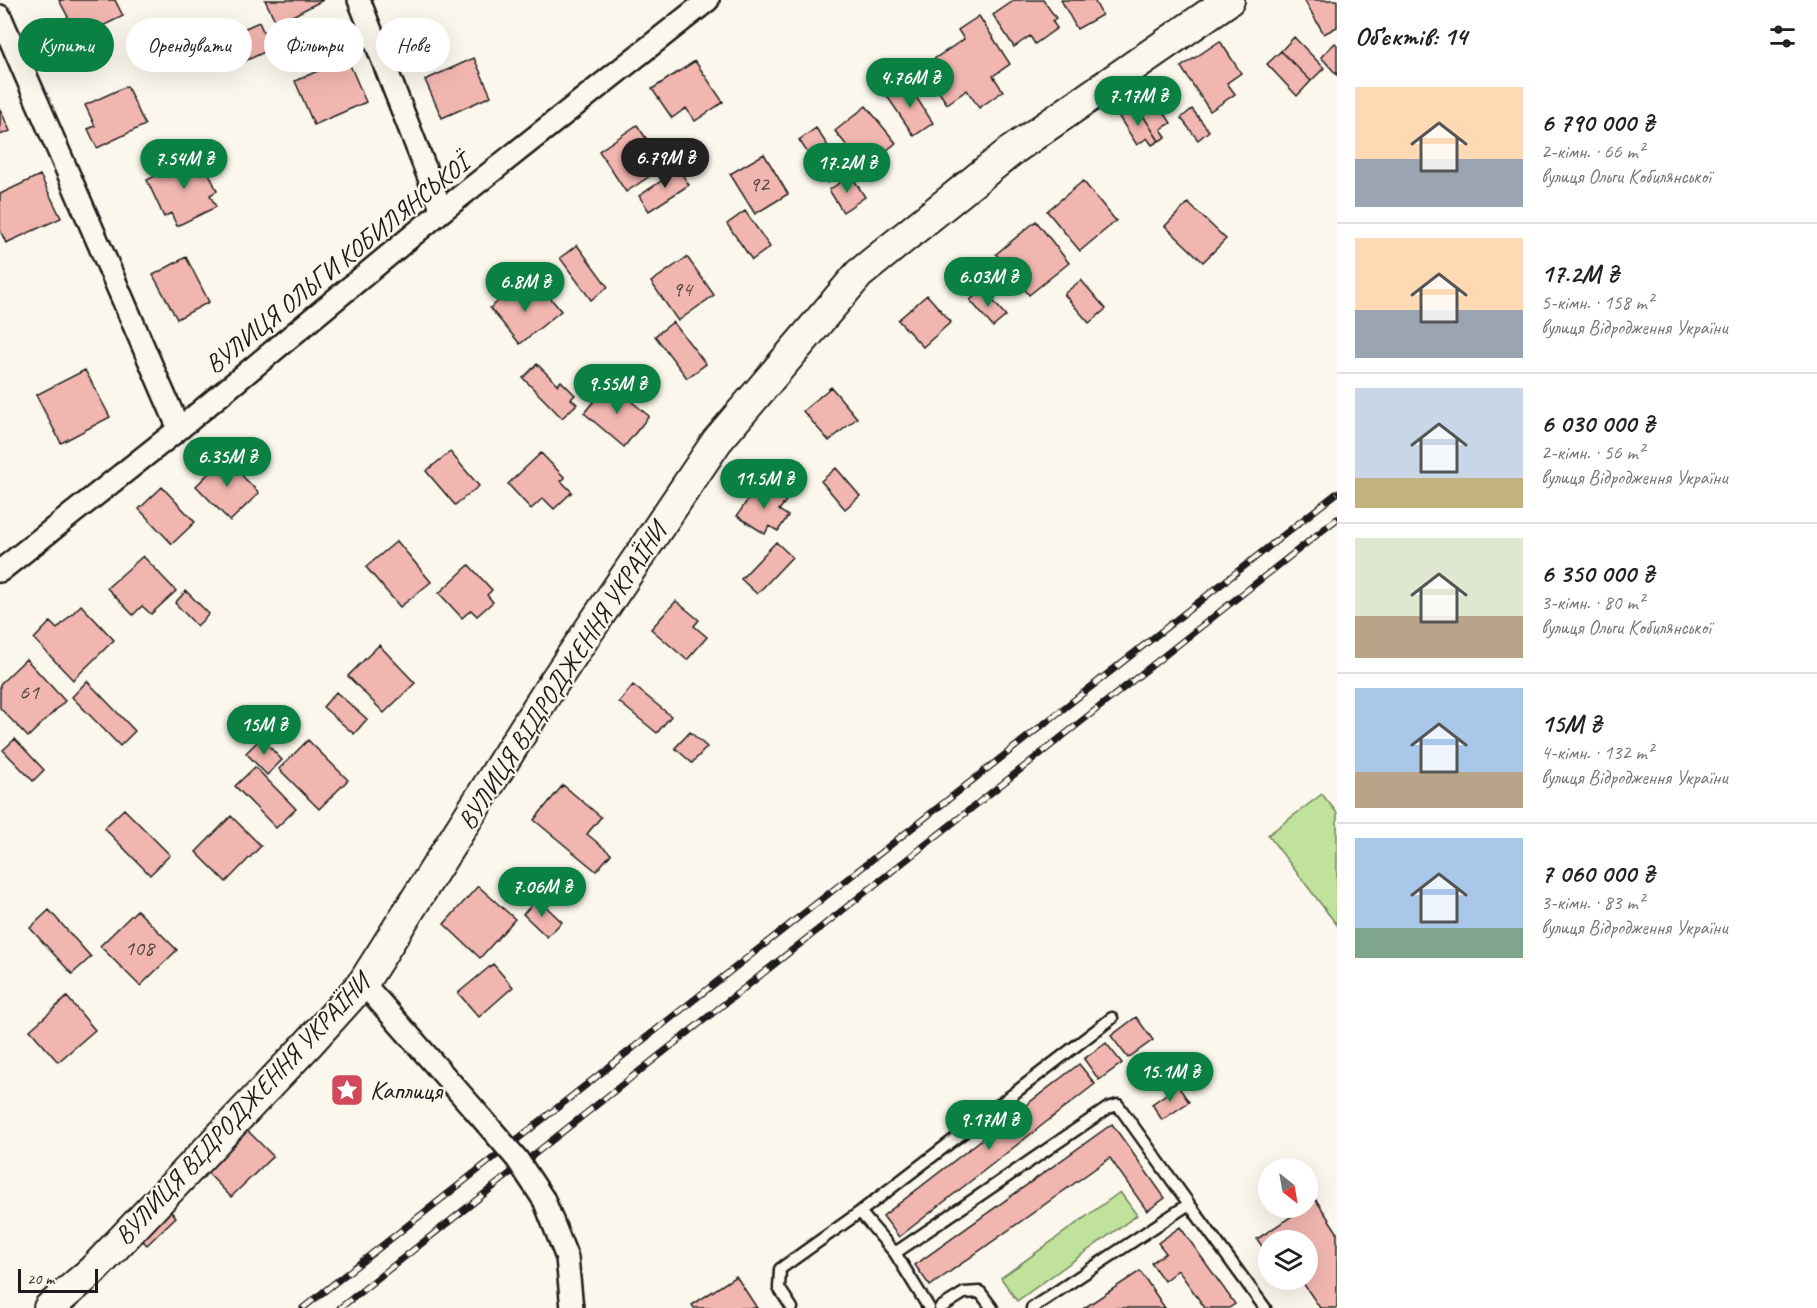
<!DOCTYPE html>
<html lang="uk">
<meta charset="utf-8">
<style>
:root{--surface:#fff;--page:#f2f2f2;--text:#202124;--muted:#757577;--line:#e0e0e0;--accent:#0b8043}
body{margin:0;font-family:Caveat,sans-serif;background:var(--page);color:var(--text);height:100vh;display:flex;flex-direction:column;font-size:22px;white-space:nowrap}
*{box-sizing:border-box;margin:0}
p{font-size:20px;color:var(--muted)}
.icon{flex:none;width:33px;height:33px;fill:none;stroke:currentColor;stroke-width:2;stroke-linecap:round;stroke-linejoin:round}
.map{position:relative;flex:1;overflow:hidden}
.side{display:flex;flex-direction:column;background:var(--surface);width:480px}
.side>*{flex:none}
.top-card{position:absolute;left:18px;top:18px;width:570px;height:54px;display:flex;gap:12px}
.needle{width:39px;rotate:149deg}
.tools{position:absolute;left:1258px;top:1158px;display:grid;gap:12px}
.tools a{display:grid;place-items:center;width:60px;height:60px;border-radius:50%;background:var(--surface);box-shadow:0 6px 24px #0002;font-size:30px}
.scale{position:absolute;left:18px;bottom:15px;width:80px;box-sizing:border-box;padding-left:6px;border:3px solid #1c1c1c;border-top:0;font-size:16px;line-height:21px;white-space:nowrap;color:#1c1c1c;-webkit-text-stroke:4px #fbf7ec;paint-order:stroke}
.price{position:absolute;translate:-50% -51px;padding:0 14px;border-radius:21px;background:var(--accent);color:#fff;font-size:20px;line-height:39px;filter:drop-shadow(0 2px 3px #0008)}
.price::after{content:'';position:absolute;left:50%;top:36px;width:18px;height:14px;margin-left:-9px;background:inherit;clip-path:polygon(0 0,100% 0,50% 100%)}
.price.selected{background:#222;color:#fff}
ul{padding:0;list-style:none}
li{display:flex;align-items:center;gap:18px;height:150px;padding:0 18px}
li+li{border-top:2px solid var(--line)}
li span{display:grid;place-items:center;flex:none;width:168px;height:120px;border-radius:0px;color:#555}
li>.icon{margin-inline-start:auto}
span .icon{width:72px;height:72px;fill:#fffc;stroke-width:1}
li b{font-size:26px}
h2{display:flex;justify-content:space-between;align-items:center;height:72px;padding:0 18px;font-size:26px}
.pill{padding:0 21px;border-radius:27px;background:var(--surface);box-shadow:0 6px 24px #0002;font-size:21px;line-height:54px}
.pill.selected{background:var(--accent);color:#fff}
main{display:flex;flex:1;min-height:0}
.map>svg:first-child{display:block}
.green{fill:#c0e29b;stroke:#6e7f5c;stroke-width:1.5}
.building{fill:#f2b6b0;stroke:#1c1c1c;stroke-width:1.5}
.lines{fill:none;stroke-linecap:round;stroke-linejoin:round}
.lane-casing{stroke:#1c1c1c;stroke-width:15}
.street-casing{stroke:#1c1c1c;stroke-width:26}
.secondary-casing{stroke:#1c1c1c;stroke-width:34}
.lane{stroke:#fbf7ec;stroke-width:10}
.street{stroke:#fbf7ec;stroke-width:21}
.secondary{stroke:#fbf7ec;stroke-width:30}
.rail-casing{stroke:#1c1c1c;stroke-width:7}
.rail{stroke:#fbf7ec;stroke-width:4.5;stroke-dasharray:14;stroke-linecap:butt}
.street-bridge-casing{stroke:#1c1c1c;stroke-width:26;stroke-linecap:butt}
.street-bridge{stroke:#fbf7ec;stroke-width:21}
.labels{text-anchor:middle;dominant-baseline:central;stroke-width:4.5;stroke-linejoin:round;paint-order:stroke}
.number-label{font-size:22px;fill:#524241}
.street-label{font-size:26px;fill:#1c1c1c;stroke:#fbf7ec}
.poi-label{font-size:26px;fill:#1c1c1c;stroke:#fbf7ec;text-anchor:start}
</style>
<main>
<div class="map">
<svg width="1337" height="1308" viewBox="0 0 1337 1308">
<rect width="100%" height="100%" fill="#fbf7ec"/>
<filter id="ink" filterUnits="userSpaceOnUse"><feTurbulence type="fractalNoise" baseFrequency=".0167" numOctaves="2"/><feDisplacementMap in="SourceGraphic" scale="12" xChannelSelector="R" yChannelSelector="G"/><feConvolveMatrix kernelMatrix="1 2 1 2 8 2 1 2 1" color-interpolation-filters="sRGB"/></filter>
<g filter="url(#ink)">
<path class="green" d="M1322,794l15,19v112l-69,-90z
M1120,1192l17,23 -120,86 -16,-23z"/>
<path class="building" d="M59,0h56l8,16 -53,26 -11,-21 9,-4z
M265,0h58l-46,24z
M1015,0h28l13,18 -4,3 5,7 -22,16 -5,-8 -16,11 -21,-32z
M1061,0h33l8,15 -25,14z
M1304,0h33v27l-13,7z
M979,16l31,48 -17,12 10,15 -24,17 -12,-18 -20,14 -25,-37 42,-28 -6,-9z
M259,22l12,27 -43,20 -12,-28z
M1294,37l30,31 -13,13 -30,-30z
M1220,41l21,32 -14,10 8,11 -25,17 -29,-44z
M1335,43l2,2v30l-16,-18z
M1281,51l30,30 -14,15 -30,-32z
M347,58l19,44 -52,23 -19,-44z
M474,58l17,38 -49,22 -17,-38z
M695,61l28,41 -28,19 -9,-13 -14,10 -20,-29z
M907,83l26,40 -19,13 -27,-40z
M127,86l18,39 -48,23 -9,-19 7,-3 -10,-21z
M1153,95l18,28 -10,6 5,8 -7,4 -22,-35z
M866,106l30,37 -31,25 -30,-37z
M1137,106l22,35 -7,4 -5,-7 -10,7 -18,-28z
M0,109l10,22 -10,4z
M1192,109l17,22 -11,9 -17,-22z
M637,125l28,41 -39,26 -27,-41z
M816,128l29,44 -17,11 -29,-43z
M200,154l17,37 -7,4 6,12 -39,19 -6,-13 -7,4 -17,-37z
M764,154l24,40 -33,20 -25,-40z
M676,165l13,20 -40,26 -10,-15 25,-17 -3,-4z
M40,175l21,43 -55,25 -6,-13v-36z
M851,175l14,22 -22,15 -14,-22z
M1083,181l33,40 -36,30 -33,-40z
M1188,203l38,36 -23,23 -38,-36z
M745,211l25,36 -18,13 -25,-36z
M1036,221l33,42 -40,32 -33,-41z
M577,245l31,42 -17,13 -31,-42z
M186,257l23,45 -32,17 -24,-44z
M687,257l27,38 -36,26 -27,-39z
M1081,280l25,29 -17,14 -25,-29z
M514,288l13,15 16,-14 18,22 -41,33 -30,-36z
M983,289l23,27 -13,11 -23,-27z
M927,295l24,27 -28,25 -25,-27z
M673,322l33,42 -19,14 -32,-42z
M537,364l21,21 3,-4 14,14 -4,4 6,5 -15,14 -39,-40z
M85,370l25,47 -49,26 -25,-48z
M609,383l40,33 -25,31 -40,-34z
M831,387l26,31 -28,23 -26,-30z
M450,452l29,34 -24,19 -29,-34z
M220,453l39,40 -29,28 -34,-35 16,-16 -5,-5z
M541,453l24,25 -4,3 11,11 -18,17 -11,-11 -12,11 -23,-25z
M836,468l24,28 -15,13 -24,-28z
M758,484l28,17 -7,9 9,6 -10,15 -9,-5 -4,8 -28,-18z
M162,487l33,35 -23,22 -33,-35z
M397,541l34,41 -31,25 -34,-40z
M776,542l16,15 -35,37 -16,-15z
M143,556l33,35 -25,23 -9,-8 -9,9 -26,-27z
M469,565l23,25 -5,5 6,7 -16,14 -6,-6 -9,8 -23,-25z
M186,591l23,23 -12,12 -22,-23z
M676,601l23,19 -5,6 13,11 -20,23 -36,-31z
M81,605l33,35 -41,40 -39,-41 16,-17 7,7z
M379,645l36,38 -31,30 -36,-37z
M26,659l39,42 -37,36 -28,-29v-24z
M87,681l48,50 -15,15 -48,-49z
M633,685l38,31 -14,17 -38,-31z
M336,692l31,27 -13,15 -31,-27z
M690,732l17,15 -15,16 -17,-15z
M261,738l21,22 -15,15 -21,-22z
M15,739l29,31 -11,11 -30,-31z
M308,740l40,40 -29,29 -40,-40z
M255,767l41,42 -20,19 -41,-42z
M563,785l38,32 -14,17 24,20 -15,17 -62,-51z
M124,809l46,46 -20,20 -46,-47z
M231,816l30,30 -35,36 -30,-30z
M478,886l37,33 -35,39 -36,-34z
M538,899l24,23 -15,15 -24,-23z
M49,910l42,47 -19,17 -42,-46z
M137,910l40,40 -37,36 -40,-40z
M493,964l20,23 -34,30 -21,-24z
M67,997l28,33 -37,32 -28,-32z
M1136,1017l17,23 -25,18 -17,-22z
M1106,1043l16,20 -23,17 -15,-21z
M1079,1064l16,20 -196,153 -16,-21z
M1178,1086l11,16 -27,18 -10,-16z
M1112,1124l53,74 -18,13 -37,-53 -180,128 -15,-21z
M243,1126l30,30 -42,41 -30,-31z
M1316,1200l21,32v76h-17l-19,-28h7v-40h-39v17l-12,-18 47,-31h4v-3z
M163,1204l13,13 -29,28 -13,-13z
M1180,1227l55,77 -6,4h-24l-27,-38 -14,11 -13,-18 15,-10 -8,-10z
M1140,1271l25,37h-81z
M736,1276l21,32h-63l-2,-3z"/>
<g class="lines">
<defs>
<path id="lane" d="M860,1212l35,41
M792,1308l-13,-20 1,-19 80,-57 252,-194
M929,1308l-34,-55 213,-145 10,-3 71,99
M940,1308l24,-15 16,-1 12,16
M1032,1308l157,-104 76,104"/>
<path id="street" d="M359,0l83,211
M0,16l179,413
M0,571l179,-142 263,-218 266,-211
M363,983l110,125
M544,1200l23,58 5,50"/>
<path id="secondary" d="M49,1308l43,-37 216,-227 55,-61 185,-292 169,-250 142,-167 152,-123 218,-151"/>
</defs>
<use href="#lane" class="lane-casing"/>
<use href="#street" class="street-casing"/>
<use href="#secondary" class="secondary-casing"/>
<use href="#lane" class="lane"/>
<use href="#street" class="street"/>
<use href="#secondary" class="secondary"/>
<defs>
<path id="rail" d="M303,1308l1034,-815
M340,1308l997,-789"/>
</defs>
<use href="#rail" class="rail-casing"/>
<use href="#rail" class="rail"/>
<defs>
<path id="street-bridge" d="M473,1108l44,51 27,41"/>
</defs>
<use href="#street-bridge" class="street-bridge-casing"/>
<use href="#street-bridge" class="street-bridge"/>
</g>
</g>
<defs>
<symbol id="sight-square" viewBox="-11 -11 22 22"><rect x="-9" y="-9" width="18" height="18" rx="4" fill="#d1495b" stroke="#fbf7ec"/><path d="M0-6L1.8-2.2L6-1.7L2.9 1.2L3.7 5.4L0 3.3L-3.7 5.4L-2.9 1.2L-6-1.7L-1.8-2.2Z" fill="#fff"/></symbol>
</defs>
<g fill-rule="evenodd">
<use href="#sight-square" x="328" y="1071" width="38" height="38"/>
</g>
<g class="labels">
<g class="number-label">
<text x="759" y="184">92</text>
<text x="682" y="289">94</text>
<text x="29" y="692">61</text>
<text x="139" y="948">108</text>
</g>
<g class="street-label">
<text transform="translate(337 264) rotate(-39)">ВУЛИЦЯ ОЛЬГИ КОБИЛЯНСЬКОЇ</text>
<text transform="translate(562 676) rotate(-57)">ВУЛИЦЯ ВІДРОДЖЕННЯ УКРАЇНИ</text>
<text transform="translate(242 1109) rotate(-47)">ВУЛИЦЯ ВІДРОДЖЕННЯ УКРАЇНИ</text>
</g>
<g class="poi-label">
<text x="370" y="1090">Каплиця</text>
</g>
</g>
</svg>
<div class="tools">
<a><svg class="needle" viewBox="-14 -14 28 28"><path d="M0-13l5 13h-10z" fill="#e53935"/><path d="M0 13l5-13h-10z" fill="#757577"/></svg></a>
<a><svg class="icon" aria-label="layers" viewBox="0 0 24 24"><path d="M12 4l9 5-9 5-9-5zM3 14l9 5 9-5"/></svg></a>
</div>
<div class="scale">20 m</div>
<b class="price" style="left:910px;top:109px">4.76M ₴</b>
<b class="price" style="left:1138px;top:127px">7.17M ₴</b>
<b class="price selected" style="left:665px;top:189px">6.79M ₴</b>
<b class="price" style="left:184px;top:190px">7.54M ₴</b>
<b class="price" style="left:847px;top:194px">17.2M ₴</b>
<b class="price" style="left:988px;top:308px">6.03M ₴</b>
<b class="price" style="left:525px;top:313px">6.8M ₴</b>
<b class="price" style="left:617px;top:415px">9.55M ₴</b>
<b class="price" style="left:227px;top:488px">6.35M ₴</b>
<b class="price" style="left:764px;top:510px">11.5M ₴</b>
<b class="price" style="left:264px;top:756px">15M ₴</b>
<b class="price" style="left:542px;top:918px">7.06M ₴</b>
<b class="price" style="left:1170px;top:1103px">15.1M ₴</b>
<b class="price" style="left:989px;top:1151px">9.17M ₴</b>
<div class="top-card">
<a class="pill selected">Купити</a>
<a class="pill">Орендувати</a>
<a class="pill">Фільтри</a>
<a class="pill">Нове</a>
</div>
</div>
<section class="side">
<h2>Об’єктів: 14<svg class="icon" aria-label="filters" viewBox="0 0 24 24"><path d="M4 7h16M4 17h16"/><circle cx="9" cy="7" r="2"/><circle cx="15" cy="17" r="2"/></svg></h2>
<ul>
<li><span style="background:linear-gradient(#ffd9b3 60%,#9aa5b1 0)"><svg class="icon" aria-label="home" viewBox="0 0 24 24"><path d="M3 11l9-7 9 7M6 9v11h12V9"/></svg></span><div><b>6 790 000 ₴</b><p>2-кімн. · 66 m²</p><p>вулиця Ольги Кобилянської</p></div></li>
<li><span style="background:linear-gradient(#ffd9b3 60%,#9aa5b1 0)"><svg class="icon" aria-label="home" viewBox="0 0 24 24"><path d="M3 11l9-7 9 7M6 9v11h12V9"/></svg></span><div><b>17.2M ₴</b><p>5-кімн. · 158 m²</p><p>вулиця Відродження України</p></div></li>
<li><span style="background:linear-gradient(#c9d6e8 75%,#c2b280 0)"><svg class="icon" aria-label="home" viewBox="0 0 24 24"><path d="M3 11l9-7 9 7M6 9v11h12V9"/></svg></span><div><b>6 030 000 ₴</b><p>2-кімн. · 56 m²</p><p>вулиця Відродження України</p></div></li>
<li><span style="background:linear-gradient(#dfe7d0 65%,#b9a48a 0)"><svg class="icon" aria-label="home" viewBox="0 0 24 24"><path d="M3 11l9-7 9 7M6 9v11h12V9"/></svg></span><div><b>6 350 000 ₴</b><p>3-кімн. · 80 m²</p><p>вулиця Ольги Кобилянської</p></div></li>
<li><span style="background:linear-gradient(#a9c7e8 70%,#b9a48a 0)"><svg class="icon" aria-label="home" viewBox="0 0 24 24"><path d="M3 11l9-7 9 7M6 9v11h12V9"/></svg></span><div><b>15M ₴</b><p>4-кімн. · 132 m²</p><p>вулиця Відродження України</p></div></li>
<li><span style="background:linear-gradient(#a9c7e8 75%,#7fa58c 0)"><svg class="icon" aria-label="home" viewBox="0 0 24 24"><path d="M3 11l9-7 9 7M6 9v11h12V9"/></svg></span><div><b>7 060 000 ₴</b><p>3-кімн. · 83 m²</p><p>вулиця Відродження України</p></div></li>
</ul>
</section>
</main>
